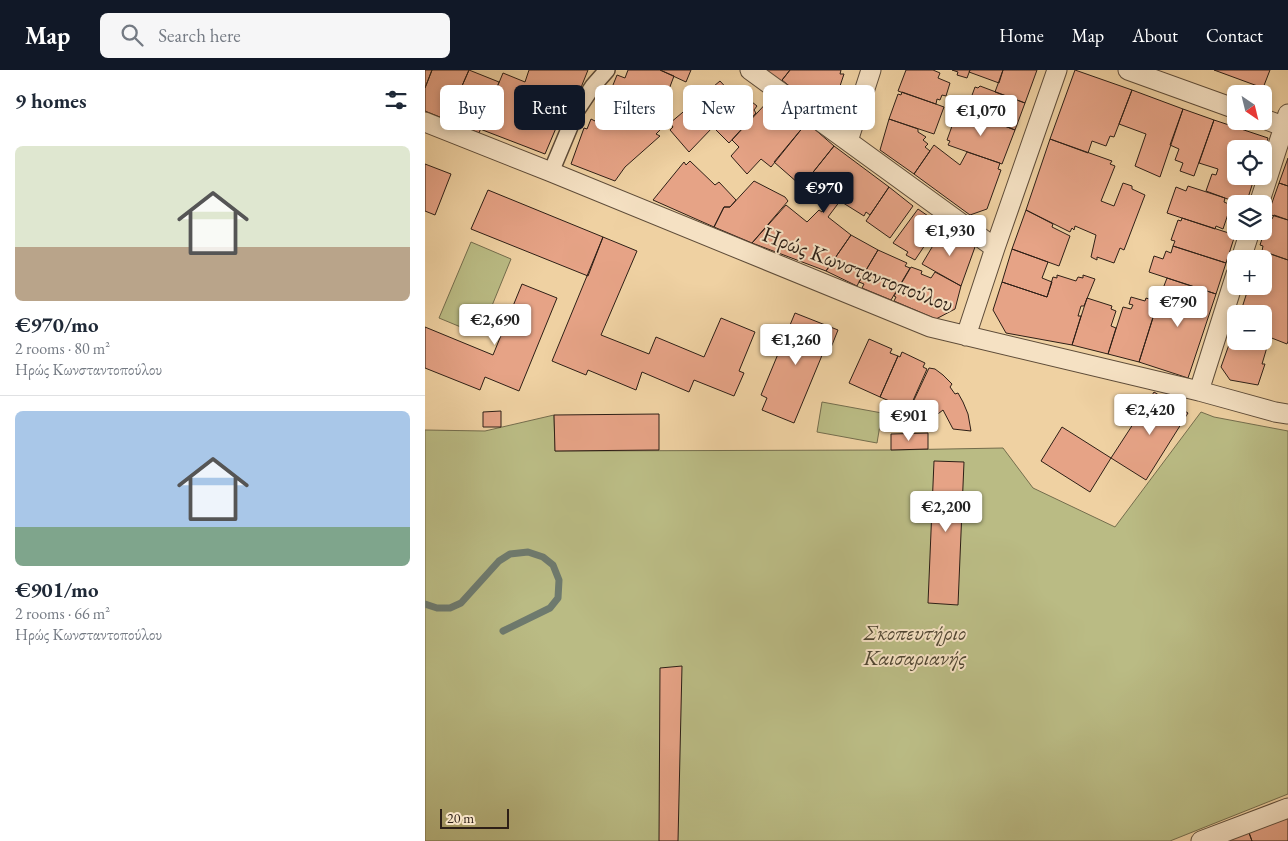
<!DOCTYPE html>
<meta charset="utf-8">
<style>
:root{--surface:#fff;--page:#f6f6f7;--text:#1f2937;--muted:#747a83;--line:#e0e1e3;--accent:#111827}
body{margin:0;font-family:"EB Garamond",serif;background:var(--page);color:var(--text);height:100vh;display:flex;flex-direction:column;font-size:19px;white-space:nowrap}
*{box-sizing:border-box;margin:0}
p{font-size:16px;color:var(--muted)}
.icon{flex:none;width:28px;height:28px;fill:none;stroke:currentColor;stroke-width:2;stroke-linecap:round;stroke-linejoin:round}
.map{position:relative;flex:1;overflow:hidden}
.drawer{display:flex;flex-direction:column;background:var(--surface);width:425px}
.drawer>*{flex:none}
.guide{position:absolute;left:15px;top:15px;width:475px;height:45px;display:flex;gap:10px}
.needle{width:32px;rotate:145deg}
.controls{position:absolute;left:802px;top:15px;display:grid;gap:10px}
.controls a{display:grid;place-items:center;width:45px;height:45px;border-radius:8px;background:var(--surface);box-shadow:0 2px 8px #0003;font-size:25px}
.scale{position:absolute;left:15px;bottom:12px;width:69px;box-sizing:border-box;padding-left:5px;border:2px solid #2d1f16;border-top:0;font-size:14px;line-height:18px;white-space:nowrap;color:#2d1f16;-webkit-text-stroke:4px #f5e1c3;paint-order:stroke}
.price{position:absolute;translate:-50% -42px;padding:0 11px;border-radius:5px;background:#fff;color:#222;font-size:16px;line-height:32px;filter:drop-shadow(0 1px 2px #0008)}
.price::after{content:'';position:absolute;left:50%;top:30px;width:15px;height:11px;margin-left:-8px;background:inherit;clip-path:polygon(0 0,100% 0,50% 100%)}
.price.current{background:var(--accent);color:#fff}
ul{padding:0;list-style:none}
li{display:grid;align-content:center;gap:10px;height:265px;padding:0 15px}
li+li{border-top:1px solid var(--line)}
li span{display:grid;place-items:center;height:155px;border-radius:8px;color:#555}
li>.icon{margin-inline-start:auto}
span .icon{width:90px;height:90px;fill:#fffc;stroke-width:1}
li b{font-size:21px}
h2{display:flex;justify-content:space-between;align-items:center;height:60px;padding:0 15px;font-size:21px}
.tag{padding:0 18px;border-radius:8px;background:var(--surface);box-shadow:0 2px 8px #0003;font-size:18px;line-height:45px}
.tag.current{background:var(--accent);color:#fff}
header{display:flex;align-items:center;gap:30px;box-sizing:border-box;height:70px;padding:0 25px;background:var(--accent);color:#fff}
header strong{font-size:24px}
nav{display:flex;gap:28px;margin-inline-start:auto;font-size:18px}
.search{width:350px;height:45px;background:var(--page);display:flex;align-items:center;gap:12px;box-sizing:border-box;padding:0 18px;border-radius:8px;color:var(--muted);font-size:19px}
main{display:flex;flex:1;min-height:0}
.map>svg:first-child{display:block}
.green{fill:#babb84;stroke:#746d4d}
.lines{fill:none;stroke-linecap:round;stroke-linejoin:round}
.stream{stroke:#6e7a6e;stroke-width:7}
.building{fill:#e6a386;stroke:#2d1f16}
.pedestrian-casing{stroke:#5e4c39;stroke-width:18}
.minor-casing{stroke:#5e4c39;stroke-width:21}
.pedestrian{stroke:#f5e1c3;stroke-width:15}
.minor{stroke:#f5e1c3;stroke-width:19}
.labels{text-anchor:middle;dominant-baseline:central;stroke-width:4;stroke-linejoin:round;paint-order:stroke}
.street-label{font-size:22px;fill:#2d1f16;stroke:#f5e1c3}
.park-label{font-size:22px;font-style:italic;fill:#504632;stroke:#f5e1c3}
</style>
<header>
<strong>Map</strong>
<div class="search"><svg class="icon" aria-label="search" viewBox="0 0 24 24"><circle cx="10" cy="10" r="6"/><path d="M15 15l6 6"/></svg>Search here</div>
<nav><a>Home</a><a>Map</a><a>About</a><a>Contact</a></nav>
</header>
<main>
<section class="drawer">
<h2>9 homes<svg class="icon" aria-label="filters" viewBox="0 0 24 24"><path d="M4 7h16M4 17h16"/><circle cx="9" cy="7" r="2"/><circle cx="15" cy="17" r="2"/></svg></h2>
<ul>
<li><span style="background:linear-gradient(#dfe7d0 65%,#b9a48a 0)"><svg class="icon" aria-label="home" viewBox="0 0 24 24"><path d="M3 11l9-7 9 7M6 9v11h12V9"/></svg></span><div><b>€970/mo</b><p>2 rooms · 80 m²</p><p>Ηρώς Κωνσταντοπούλου</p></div></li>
<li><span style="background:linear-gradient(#a9c7e8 75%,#7fa58c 0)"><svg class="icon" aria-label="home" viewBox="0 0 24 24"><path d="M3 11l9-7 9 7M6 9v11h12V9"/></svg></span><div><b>€901/mo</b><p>2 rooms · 66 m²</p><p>Ηρώς Κωνσταντοπούλου</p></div></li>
</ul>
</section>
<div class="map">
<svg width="863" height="771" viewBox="0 0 863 771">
<rect width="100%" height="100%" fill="#efd1a2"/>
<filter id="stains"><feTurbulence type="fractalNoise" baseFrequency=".004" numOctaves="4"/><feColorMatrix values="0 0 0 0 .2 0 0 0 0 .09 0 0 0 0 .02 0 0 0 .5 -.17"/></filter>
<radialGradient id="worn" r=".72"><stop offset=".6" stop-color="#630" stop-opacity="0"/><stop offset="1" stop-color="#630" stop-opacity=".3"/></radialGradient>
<path class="green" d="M46,172l40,17 -31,76 -41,-17z
M397,332l60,11 -5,30 -60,-11z
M776,342l13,5 74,14v363l-118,47h-745v-411l60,1 69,-16 1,36 336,-1 112,-2 30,40 82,39z"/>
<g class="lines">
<path class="stream" d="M0,534l12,4h13l11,-5 38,-42 11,-7 18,-2 15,5 10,8 6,15 -1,18 -8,10 -47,23"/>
</g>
<path class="building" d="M0,0h7l-7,18z
M7,0h37l-22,50 -22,-9v-23z
M44,0l30,12 -20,51 -32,-13z
M104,0h59l-8,20 -3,-1 -4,11 2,1 -4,12 -5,-1 -4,10 -3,-1 -14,33 -65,-25 23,-56 22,9z
M203,0h32l14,6 -17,45 8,4 -9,9 4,2 -35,31 -10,14 -44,-17 13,-36 3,1 4,-10 4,2 4,-11 7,3 5,-11 -4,-2 10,-25 8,3z
M235,0h31l-5,12z
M338,0h27l-11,14z
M365,0h51l-1,4h4l-7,21 -4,-1 -4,3 1,4 -15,3 -2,-5h-4l-3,3 -15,-9 2,-4 -11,-9z
M481,0h27l7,3 -2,5 12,5 -4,13 -4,-1 -2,5 -3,-1 -1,5 -38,-13z
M527,0h18l-3,8 -10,-3 1,-3z
M545,0h33l-4,13 -30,-11z
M578,0h34l-12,33 -30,-11z
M650,0l57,20 -18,47 -4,-1 -4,10 -14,-5 -4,12 -38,-14z
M789,0h56l-7,18z
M295,11l12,13 5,-4 20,16 -3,4 2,3 -27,30 -16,-16 -24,25 -19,-22 3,-3 -3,-4z
M555,16l45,17 -10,27 -46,-18 1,-2 -3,-1 8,-22 3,1z
M707,20l51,19 -23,68 -25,-11 11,-32 -27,-10z
M477,22l42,15 -10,27 -45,-15 9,-25 3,1z
M346,28l33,28 -33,41 -10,-8 -14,15 -16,-18 8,-9 -7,-7z
M758,39l31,11 -20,56 -14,-5 3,-8 -8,-3 4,-11 -9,-4z
M535,43l20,7 1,-3 34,13 -13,34 -54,-19 2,-4 -3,-1 9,-25 3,1z
M464,49l29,10v3l8,5 -3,3 5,4 -3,3 5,4 -16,23 -34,-24z
M789,50l54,18 -4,14v-3h-28v27h19l-9,28h-5l-35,-13 6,-17 4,1 2,-6 -19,-6z
M379,56l4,3 3,-3 23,20 -24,30 -7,6 -2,-2 -3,3 -24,-21z
M625,69l62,22 -2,3 5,2 -14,35 13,5 9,-23 9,3v3l13,6 -21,55 -4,-2 -6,15 -17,-6v3l-6,-3 5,-22 -21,-9 -1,4 -2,-2 -2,4 -44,-22z
M509,75l26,20 7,-13 33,11 -2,6 3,1 -14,39 -17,6 -56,-41z
M409,76l55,41 -19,28 -4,-3 -2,4 -24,-15 -12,16 23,18 -25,36 -74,-28 34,-38 21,17 12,-12 3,2 12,-17 -24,-19z
M863,88v28l-9,-3z
M265,91l25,24 4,-3 17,18 -6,7h-6l-10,20 -61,-27 31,-38 2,3z
M0,94l26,10 -16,41 -10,-4z
M329,111l31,16 3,4 -36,42 -38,-16 10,-20h6z
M854,113l9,3v34l-20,-6z
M763,116l37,12 -1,4 7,3 -8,24 -7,-3 -1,3 -48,-16 9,-26 10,4z
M464,117l24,19 -23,32 -24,-17z
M63,120l115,47 -15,39 -117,-47z
M493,139l26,18 -11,18 -6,-3 -12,18 -9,-5 2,-3 -15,-9z
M601,140l27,14 -1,3 18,9 -11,30 -47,-17z
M849,145l14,5v40l-26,-9 1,-5 -3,-1 9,-27 3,1z
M757,148l53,17 -9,28 -53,-17 2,-5 -4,-1 7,-20 3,1z
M519,157l31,20 -14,39 -39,-22z
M426,165l27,15 -19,32 -2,4 -31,-15z
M178,167l34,14 -36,84 48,19 7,-17 48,20 17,-39 34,14 -16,39 5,2 -10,23 -40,-16 -5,12 -47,-20 -6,18 -48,-20 -2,5 -34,-14z
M748,176l53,17 -10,31 -67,-22 5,-16 9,3 3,-8 5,2z
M587,179l36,13 -6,16 10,4 -5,15 -45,-15z
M453,180l29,13 -2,3 5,2 -19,32 -29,-12 2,-4 -5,-2z
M837,181l26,9v81l-1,3 -23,-9v-21h-24l9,-28h15v-27h-5z
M486,197l11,4 -1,3 10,4 4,-6 26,14 -6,23 -19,10 -42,-18 2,-4 -2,-1z
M632,205l19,6 2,-4 5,1v-3l12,4 -11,27h-3l-3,10h3l-9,29 -66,-12 -13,-23 9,-28 45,15 6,-20 4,1z
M742,208l49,16 -28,84 -49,-16 15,-48 7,3 5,-15 -7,-3z
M97,214l35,14 -38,93 -34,-14 -5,13 -55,-22v-41l68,28z
M706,227l14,4 1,-3 12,4 -19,60 -31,-8 15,-47 8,2 2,-4 -4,-1z
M662,228l25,8 -1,3 5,2 -5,15 5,2 -8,26 -36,-9z
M370,243l43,17 -10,25 -5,-2 -29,70 -32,-13 5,-12 -6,-3z
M811,255v16h28v-6l6,2 -8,27h3l-7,21 -28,-5 -9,-13z
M444,269l23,10 -2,4 8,3 -18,41 -31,-14z
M477,282l23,11 -2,4 4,2 -16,36 -3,-1 -2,4 -26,-11 18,-41 2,1z
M504,298l6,1 8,6 9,9 -2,3 5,7 3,-1 5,9 5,12 3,17 -18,-2 -10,-19 -13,10 -16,-20z
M729,322l34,21 -42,67 -35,-22z
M76,341v16h-18v-15z
M234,344v36l-104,1 -1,-36z
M637,357l49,31 -21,34 -49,-31z
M503,363v16l-37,1v-16z
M509,391l30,1 -6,143 -30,-2z
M257,596l-4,175h-19l1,-173z
M863,743v28h-36l-4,-11z
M823,760l4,11h-31z"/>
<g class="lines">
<defs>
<path id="pedestrian" d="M126,102l26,-62 16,-24 14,-16"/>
<path id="minor" d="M325,0l245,178
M703,0l108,39
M839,49l24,9
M0,52l126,50 379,155 269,64 76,21 13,2
M423,71l23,-71
M834,134l29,-90
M816,189l9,-28
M541,266l29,-88 62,-178
M774,321l37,-117
M776,771l87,-33"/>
</defs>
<use href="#pedestrian" class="pedestrian-casing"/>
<use href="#minor" class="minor-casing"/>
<use href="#pedestrian" class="pedestrian"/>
<use href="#minor" class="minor"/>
</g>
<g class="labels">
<g class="street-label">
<text transform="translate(433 199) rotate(21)">Ηρώς Κωνσταντοπούλου</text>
</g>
<g class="park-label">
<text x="490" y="562">Σκοπευτήριο<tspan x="490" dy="25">Καισαριανής</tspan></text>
</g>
</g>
<rect width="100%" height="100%" filter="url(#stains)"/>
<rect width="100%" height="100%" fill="url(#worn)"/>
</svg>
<div class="controls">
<a><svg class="needle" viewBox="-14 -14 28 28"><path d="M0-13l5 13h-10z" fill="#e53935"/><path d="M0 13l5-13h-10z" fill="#747a83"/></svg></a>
<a><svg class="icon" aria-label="locate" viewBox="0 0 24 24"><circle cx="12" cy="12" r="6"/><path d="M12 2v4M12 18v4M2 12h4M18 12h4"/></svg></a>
<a><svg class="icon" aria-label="layers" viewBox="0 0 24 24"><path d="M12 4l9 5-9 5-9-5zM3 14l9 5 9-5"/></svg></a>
<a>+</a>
<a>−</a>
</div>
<div class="scale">20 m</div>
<b class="price" style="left:556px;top:67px">€1,070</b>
<b class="price current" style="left:399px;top:144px">€970</b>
<b class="price" style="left:525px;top:187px">€1,930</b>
<b class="price" style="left:753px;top:258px">€790</b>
<b class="price" style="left:70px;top:276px">€2,690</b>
<b class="price" style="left:371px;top:296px">€1,260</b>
<b class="price" style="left:725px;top:366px">€2,420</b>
<b class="price" style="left:484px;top:372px">€901</b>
<b class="price" style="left:521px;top:463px">€2,200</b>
<div class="guide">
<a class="tag">Buy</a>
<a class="tag current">Rent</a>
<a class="tag">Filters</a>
<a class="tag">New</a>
<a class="tag">Apartment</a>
</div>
</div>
</main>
